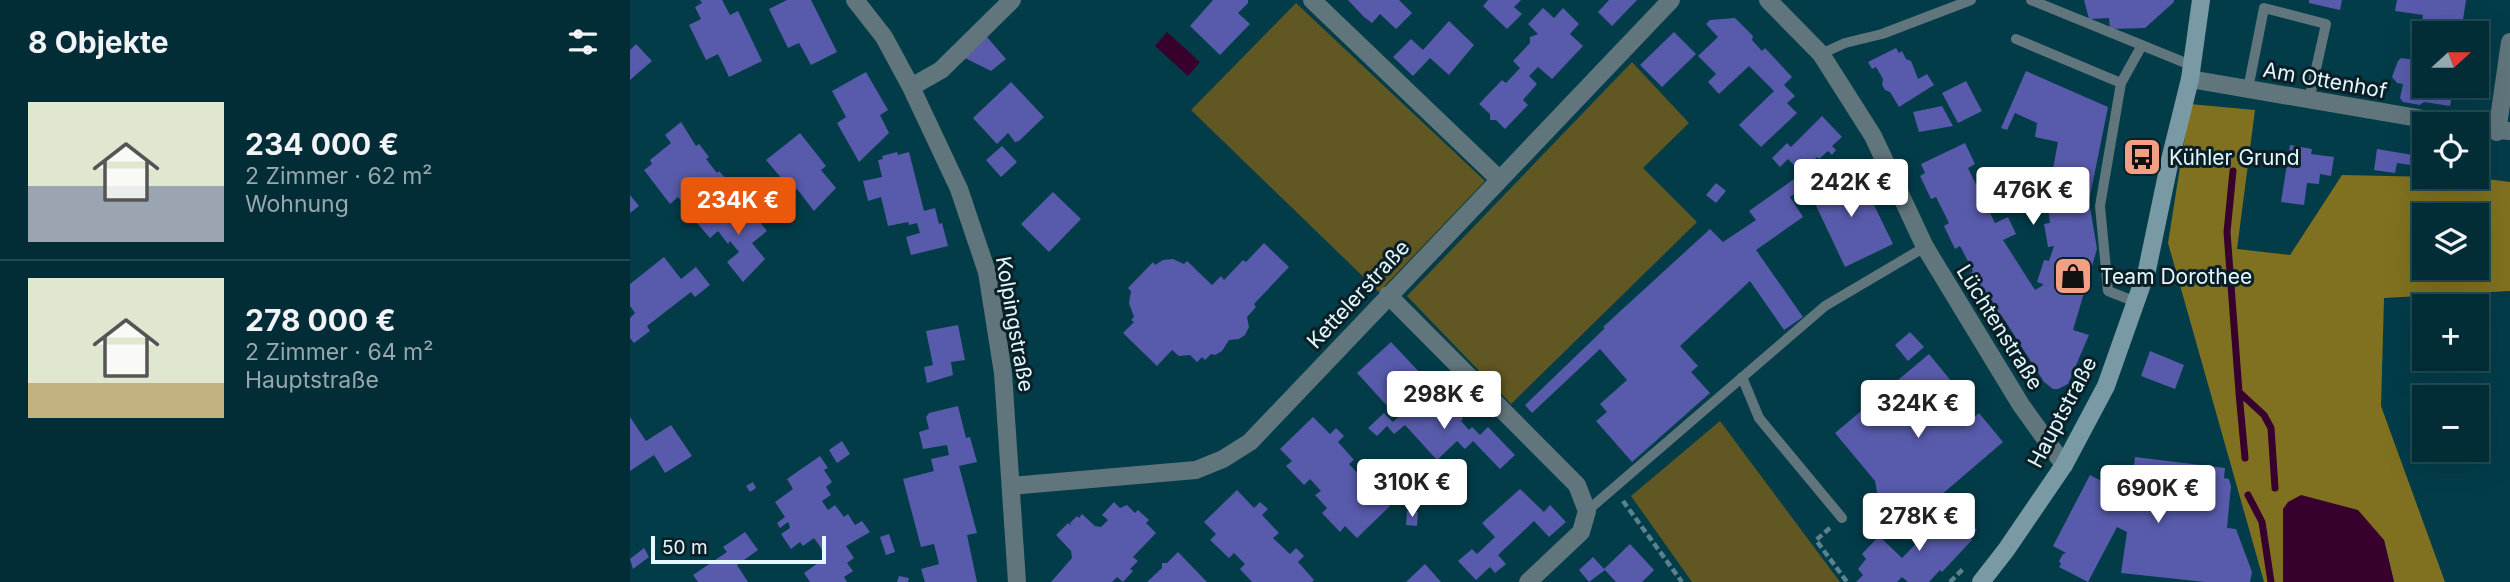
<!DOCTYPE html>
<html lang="de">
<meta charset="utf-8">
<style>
:root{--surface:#022d37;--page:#103942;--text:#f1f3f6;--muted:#96a8ad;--line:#234952;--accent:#ea580c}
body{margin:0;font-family:Inter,sans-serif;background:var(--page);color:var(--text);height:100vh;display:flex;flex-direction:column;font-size:26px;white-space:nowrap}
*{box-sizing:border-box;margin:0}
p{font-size:23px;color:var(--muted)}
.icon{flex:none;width:38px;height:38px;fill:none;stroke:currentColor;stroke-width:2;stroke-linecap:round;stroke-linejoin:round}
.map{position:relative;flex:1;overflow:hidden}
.side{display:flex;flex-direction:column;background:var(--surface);width:630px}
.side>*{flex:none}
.needle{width:46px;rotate:69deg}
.buttons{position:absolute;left:1782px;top:21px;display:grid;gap:14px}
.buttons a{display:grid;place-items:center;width:77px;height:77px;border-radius:0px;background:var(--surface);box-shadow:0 7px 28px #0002,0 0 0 2px var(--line);font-size:35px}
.scale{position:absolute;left:21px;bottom:18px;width:175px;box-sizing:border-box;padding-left:7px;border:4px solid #e4f8ff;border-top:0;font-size:19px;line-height:24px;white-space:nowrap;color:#e4f8ff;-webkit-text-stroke:5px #0b2026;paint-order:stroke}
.price{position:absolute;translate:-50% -60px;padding:0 16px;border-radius:7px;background:#fff;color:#222;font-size:23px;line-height:46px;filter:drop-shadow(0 2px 4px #0008)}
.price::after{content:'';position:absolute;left:50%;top:42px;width:21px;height:16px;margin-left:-10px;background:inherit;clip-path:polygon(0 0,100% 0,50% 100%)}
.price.on{background:var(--accent);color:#fff}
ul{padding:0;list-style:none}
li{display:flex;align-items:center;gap:21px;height:175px;padding:0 28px}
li+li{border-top:2px solid var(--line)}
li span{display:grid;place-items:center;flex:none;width:196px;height:140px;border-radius:0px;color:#555}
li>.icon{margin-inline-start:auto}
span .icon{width:84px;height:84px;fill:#fffc;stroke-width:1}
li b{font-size:30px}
h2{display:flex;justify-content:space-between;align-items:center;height:84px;padding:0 28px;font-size:30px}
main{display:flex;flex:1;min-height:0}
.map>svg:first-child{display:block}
.green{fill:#605722}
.forest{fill:#7f711f;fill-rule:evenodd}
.water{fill:#38002c}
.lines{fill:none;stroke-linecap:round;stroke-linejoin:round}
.stream{stroke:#38002c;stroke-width:7}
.building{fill:#585bab}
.path{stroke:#58838d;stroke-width:4.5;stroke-dasharray:7 3.5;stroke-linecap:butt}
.service{stroke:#61767c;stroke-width:10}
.minor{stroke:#61767c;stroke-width:18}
.secondary{stroke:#799aa4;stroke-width:18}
.labels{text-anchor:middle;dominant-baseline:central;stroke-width:6;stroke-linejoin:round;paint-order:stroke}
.street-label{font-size:21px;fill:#e4f8ff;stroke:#0b2026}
.poi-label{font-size:21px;fill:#e4f8ff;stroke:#0b2026;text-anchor:start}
</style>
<main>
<section class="side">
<h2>8 Objekte<svg class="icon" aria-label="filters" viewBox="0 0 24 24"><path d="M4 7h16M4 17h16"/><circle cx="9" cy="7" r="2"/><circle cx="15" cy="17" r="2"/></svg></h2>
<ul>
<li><span style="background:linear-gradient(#dfe7d0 60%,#9aa5b1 0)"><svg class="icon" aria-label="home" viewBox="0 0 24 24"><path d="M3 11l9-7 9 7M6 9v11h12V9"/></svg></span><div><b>234 000 €</b><p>2 Zimmer · 62 m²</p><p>Wohnung</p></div></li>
<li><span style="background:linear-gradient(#dfe7d0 75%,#c2b280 0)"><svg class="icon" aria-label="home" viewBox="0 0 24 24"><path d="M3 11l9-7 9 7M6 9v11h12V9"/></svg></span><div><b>278 000 €</b><p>2 Zimmer · 64 m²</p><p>Hauptstraße</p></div></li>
</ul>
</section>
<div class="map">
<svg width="1880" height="582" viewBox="0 0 1880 582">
<rect width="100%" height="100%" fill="#033c49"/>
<path class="green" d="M666,3l189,178 -106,111 -188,-182z
M1002,62l57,61 -46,45 54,54 -186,182 -104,-108z
M1090,421l120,161h-148l-61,-86z"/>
<path class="forest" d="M1560,104l65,6 -18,139 53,6 52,-80 137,3 31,4v109l-126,7 -3,108 64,176h-51l-10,-42 -101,-31v73h-19l-96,-339zM1794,215h52v53h-52z"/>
<path class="water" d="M537,32l33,30 -12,14 -33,-30z
M1671,495l57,15 26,30 10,42h-111v-73l5,-7z"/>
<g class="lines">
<path class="stream" d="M1603,171l-6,61 12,160 25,23 7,13 4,60
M1609,393l6,65
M1618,495l14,27 9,60"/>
</g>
<path class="building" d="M70,0h22l8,15 8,-4 24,50 -33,16 -11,-23 -12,6 -17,-35 12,-6 -6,-12 7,-4z
M157,0h24l26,52 -26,13 -12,-22 -11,5 -19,-39z
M583,0h35v3l-10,10 12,11 -30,31 -30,-29z
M718,0h51l13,13 -16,16 -16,-15 -8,9 -8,-6z
M858,0h33l-7,7 8,7 -15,15 -24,-23z
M979,0h28l-25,26 -14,-14z
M1454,0h90v2l-29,26 -35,1 -1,-11 -20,1z
M1679,0h33l-2,10 -31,-7z
M1767,0h69l-5,33h-37v7l-5,-1 4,-24 -28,-4z
M913,8l11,10 9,-10 16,16 -9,10 13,12 -31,33 -14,-12 -9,9 8,8 -14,16 5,5 -23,24 -9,-9h-6v-6l-11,-10 23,-24 4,3 14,-15 -7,-7 17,-18v-6l8,-3 -10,-10z
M1105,18l18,18 -1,4 10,11 3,-3 27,29 -8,8 11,11 -8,7 10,10 -36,34 -22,-22 35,-34 -25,-25 -30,28 -11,-12 8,-8 -18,-18 20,-19 -12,-13 4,-4z
M819,21l25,24 -25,30 -19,-17 -17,18 -20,-19 18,-18 12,11z
M1044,32l22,22 -34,33 -22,-22z
M357,37l19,22 -15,12 -26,-13z
M6,44l16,17 -22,19v-30z
M1266,48l3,5 3,-2 4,8 5,2 7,18 9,-5 7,11 -35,22 -9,-15 -5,-2 -3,-5 1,-6 -7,-12 -4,2 -4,-7z
M1771,58l23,3v25h30l-4,20 -26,-4 -4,3 -17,-3 -3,-4 3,-14 -6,-1 -5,-6 6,-16z
M1396,71l82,36 -19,94 8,48 -24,81 16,5 -21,49 -10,5h-5l-9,-7 -42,-66 -5,3 -7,-12 4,-3 -7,-11 -4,2 -14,-21 4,-3 -13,-25 -5,3 -11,-23 5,-3 -13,-26 -5,2 -11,-23 5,-3 -4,-9 44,-21 10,21 -7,4 27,55 13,-6 8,17 -13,6 32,50 7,-4 1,-2 -6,-2 7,-22 5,1 5,-15 -6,1 -4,-23 6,-1 -3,-23 -6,-2 5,-25 6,1 6,-32 -23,-5 2,-14 -22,-10 -8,17 -6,-2z
M236,72l22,38 -8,5 9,18 -30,29 -22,-39 9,-6 -14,-26z
M1336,81l16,30 -24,12 -16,-30z
M381,82l33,35 -25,24 -4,1 -7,-9 -11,11 -24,-26z
M1312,106l11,20 -34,6 -6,-20z
M1192,116l20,21 -10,9 4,4 -4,5 -4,-4 -9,8 -2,-2 -16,15 -13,-13 -8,8 -8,-9 15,-15 4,4z
M51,122l15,24 3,-2 10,13 -3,2 11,14 2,-2 7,8 -16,13 -7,-9 -22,18 -3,-4 -8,7 -26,-34 8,-6 -2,-4 21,-17 -6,-8z
M170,133l26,33 -5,4 15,18 -22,23 -17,-22 -4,3 -27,-32z
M1660,145l22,4 -1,5 23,3 -3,19 -11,-2 -1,10 -12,-1 -3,22 -23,-3z
M372,146l15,16 -16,15 -15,-17z
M1747,149l42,7 -2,10 -20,-3 -2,10 -21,-3z
M267,152l1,3 11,-3 15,59 11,-3 4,16 3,-1 6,23 -37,9 -5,-18 14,-4 -3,-10 -8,2 -1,-3 -20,4 -7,-29 -13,4 -5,-20 19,-4 -4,-17 5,-1 -1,-3z
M1227,170l36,74 -48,23 -35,-74z
M1164,179l7,10 -11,8 13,20 -47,33 47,67 -19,13 -34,-49 -70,65 18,20 -7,6 19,21 -78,69 -36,-41 11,-9 -7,-8 27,-24 -27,-31 -68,64 -7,-8 80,-77 -2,-1 107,-98 13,13 33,-22 -7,-9z
M1086,183l10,8 -10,12 -10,-8z
M423,192l28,27 -32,33 -28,-28z
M0,195l9,11 -9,7z
M112,199l25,32 -15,12 13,16 -22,23 -16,-20 12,-10 -9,-11 -2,3 -10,-13 -8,7 -13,-15 12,-9 5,7z
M634,243l25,24 -35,37 2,3 -9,10 2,10 -4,8 -6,4 -10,1 -7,11 -7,4 -4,-1 -6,6 -3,-3 -5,5 -7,-7 -11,1 -7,-6 -15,16 -34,-33 11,-11 -3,-2 3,-3 -5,-14 2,-12 -3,-3 25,-26 2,3 8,-5 10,-1 11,5 3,-3 25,24 9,-9 3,4 19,-20 3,2z
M34,257l17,22 15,-12 14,18 -15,12 -4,-5 -44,34 3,5 -16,12 -4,-5v-20l5,-5 -5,-7v-22z
M328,325l7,35 -14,2 2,13 -26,8 -3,-16 9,-2 -7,-34z
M1280,332l14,15 -16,14 -13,-16z
M761,342l33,35 -34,32 -33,-36z
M1520,351l34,14 -9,24 -34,-13z
M1299,354l32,39 -3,2 17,21 4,-3 24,29 -84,72 -22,8 -19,-24 -3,-17 -40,-48z
M807,395l8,9 2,-3 16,18 -2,2 8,9 3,-3 8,8 8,-8 27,28 -15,14 -27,-28 -8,8 -8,-8 -20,19 -32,-35 -11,9 -7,-8 -10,10 -9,-8 16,-15 9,9 17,-16 7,7z
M328,406l8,32 4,-1 7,25 -18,4 18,67 -10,2 10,47h-52l-4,-13 18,-5 -5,-20 -13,3 -18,-68 31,-8 -3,-12 18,-4 -2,-10 -24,4 -4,-17 10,-3 -3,-12 3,-4z
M0,417l16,24 25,-16 21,31 -27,17 -11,-18 -24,16z
M683,417l17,17 6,-6 8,8 -6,6 16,18 -5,4 16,17 7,-6 7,8 -6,6 17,17 -33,32 -12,-12 -5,6 -18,-19 5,-5 -12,-13 6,-4 -11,-12 -6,6 -18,-19 6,-5 -12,-12z
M212,441l8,13 -13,9 -8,-13z
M190,456l8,12 -4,2 8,12 -6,5 5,8 -9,6 6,9 7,-5 9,12 4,-3 7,11 7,-4 8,11 -24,14 8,12 -7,5 6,8 -9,6 3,5h-37l-6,-9 21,-15 -4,-10 -7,-10 -11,8 -3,-4 -9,7 -10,-15 9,-6 -1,-4 -1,-2 -8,6 -3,-5 8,-6 -10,-15 18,-13 -6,-10z
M1505,457l90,11 -1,10 5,1 2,7 -4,42 9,1 16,43 -2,10h-45l-84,-9 6,-41 -10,-5 -29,55 -29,-15 2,-3 -2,-3 4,-7 3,-1 -13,-7 37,-71 40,21z
M123,482l3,6 -6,4 -4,-6z
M890,489l24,23 6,-7 16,17 -17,15 -15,-16 -36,34 8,9 -11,9 -5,-6 -14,13 -18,-19 14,-12 5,5 18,-17 -13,-14z
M607,490l17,18 6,-6 8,7 -6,6 17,18 -6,5 17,16 6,-6 8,8 -6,6 16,18 -2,2h-60l-12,-13 5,-5 -11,-11 -5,5 -19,-18 6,-6 -12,-12z
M484,502l6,6 7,-3 8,8 3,-3 11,10 -3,3 10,10 -23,24 5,4 -8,8 3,2 -10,11 -6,-5 -5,5h-61l21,-24 -1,-7 -15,-16 12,-12 3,3 -1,-3 7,-7 2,2 3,-4 13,12 6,1 7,-7 -6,-5z
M1322,507l25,23 -7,6 2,4 -30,32 -2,-2 -11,12h-21l-6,-5 -5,5h-41l7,-7 -5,-6 8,-10 -4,-5 17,-18 23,22z
M777,511l11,1 -1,14 -11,-1z
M115,532l13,18 -21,15 11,17h-50l-5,-7 34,-23 -4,-5z
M259,534l6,18 -9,3 -6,-18z
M1000,544l24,26 -12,12h-26l-12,-13z
M14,548l5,9 -16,12 -3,-10z
M548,552l29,30h-60l15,-14v-5h5z
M963,557l12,13 -16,12 -10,-12z
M795,564l16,18h-35z
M269,576l10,2 -1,4h-11z"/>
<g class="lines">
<path class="path" d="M993,501l59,81
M1200,528l-14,12 31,42
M1320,582l14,-14"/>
<path class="service" d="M1401,0l162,66
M1386,39l105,44 -21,123 8,85 28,11
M1191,54l24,-11 37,-9 89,-34
M1491,83l20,-36
M1618,89l16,-81 62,16 -17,76
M1112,377l17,41 83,100
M957,511l238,-205 100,-59"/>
<path class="minor" d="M225,0l29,37 27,50 48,102 28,83 16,101 14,209
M682,0l187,179
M1138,0l53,54 52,82 52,111 96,158 43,60
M1560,79l263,45
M281,87l30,-17 71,-70
M1846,128l34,3
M1867,132l13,-90
M758,295l189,190 10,26 -6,21 -53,50
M381,486l185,-16 27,-11 27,-17 421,-442"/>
<path class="secondary" d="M1351,582l25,-32 58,-85 42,-79 41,-116 23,-110 20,-81 11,-79"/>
</g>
<defs>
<symbol id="bus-square" viewBox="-11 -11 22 22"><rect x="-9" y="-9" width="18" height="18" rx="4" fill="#f39f83" stroke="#0b2026"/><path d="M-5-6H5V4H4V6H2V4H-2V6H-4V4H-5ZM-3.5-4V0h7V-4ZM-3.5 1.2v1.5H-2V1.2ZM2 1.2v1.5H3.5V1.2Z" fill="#111"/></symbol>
<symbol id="shop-square" viewBox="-11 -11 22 22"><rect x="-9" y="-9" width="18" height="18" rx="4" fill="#f39f83" stroke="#0b2026"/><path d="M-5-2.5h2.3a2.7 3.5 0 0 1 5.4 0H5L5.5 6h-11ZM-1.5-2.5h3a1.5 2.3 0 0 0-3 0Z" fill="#111"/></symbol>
</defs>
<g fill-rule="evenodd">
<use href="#bus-square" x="1490" y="135" width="44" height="44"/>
<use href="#shop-square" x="1421" y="254" width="44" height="44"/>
</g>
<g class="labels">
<g class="street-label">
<text transform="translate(1695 80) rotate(10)">Am Ottenhof</text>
<text transform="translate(728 294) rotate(-47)">Kettelerstraße</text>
<text transform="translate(385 324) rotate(80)">Kolpingstraße</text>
<text transform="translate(1370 327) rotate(58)">Lüchtenstraße</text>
<text transform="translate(1432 412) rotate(-62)">Hauptstraße</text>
</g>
<g class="poi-label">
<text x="1539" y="157">Kühler Grund</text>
<text x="1470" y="276">Team Dorothee</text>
</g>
</g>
</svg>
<div class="buttons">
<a><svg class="needle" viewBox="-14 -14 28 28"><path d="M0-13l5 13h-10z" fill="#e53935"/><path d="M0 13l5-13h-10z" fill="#96a8ad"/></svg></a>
<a><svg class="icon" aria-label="locate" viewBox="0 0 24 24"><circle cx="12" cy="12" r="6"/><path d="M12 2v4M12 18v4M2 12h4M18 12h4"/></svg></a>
<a><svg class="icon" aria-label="layers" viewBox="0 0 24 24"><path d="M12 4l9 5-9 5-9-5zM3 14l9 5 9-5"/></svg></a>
<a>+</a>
<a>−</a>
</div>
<div class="scale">50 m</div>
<b class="price" style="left:1221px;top:219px">242K €</b>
<b class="price" style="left:1403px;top:227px">476K €</b>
<b class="price on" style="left:108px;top:237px">234K €</b>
<b class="price" style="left:814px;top:431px">298K €</b>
<b class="price" style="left:1288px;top:440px">324K €</b>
<b class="price" style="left:782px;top:519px">310K €</b>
<b class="price" style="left:1528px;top:525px">690K €</b>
<b class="price" style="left:1289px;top:553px">278K €</b>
</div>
</main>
